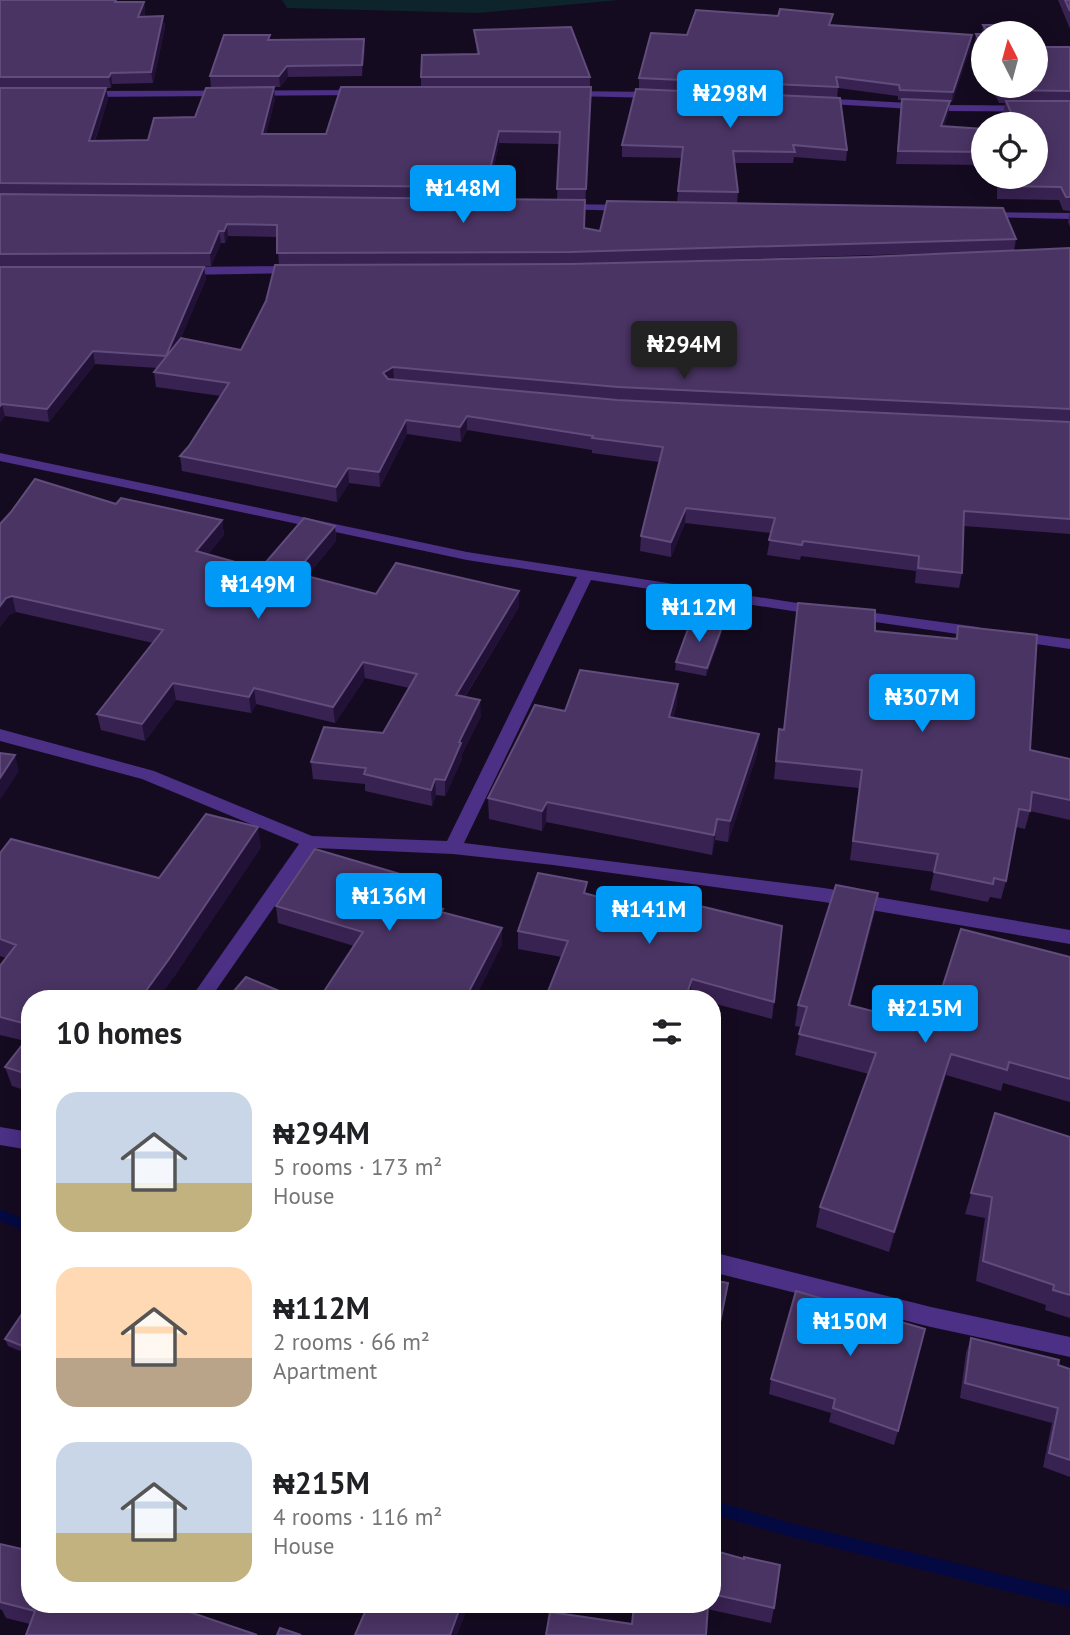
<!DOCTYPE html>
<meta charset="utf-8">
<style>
:root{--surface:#fff;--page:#f2f2f2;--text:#202124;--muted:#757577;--accent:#0099f6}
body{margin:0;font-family:"PT Sans",sans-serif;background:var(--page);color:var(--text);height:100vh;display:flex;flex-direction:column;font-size:26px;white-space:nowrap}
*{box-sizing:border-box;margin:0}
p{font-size:23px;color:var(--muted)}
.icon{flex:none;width:38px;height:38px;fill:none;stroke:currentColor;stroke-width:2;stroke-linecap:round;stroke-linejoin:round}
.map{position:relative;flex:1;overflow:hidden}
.details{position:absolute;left:21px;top:990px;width:700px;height:623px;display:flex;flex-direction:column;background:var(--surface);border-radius:28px;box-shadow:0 4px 18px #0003}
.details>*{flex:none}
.needle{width:46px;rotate:354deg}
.controls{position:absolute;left:971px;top:21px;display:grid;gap:14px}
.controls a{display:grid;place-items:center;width:77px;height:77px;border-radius:50%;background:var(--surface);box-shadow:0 4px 18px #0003;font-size:35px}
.price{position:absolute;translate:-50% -60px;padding:0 16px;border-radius:7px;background:var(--accent);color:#fff;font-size:23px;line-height:46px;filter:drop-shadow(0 2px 4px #0008)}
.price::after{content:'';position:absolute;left:50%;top:42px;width:21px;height:16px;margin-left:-10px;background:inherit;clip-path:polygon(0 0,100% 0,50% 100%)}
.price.current{background:#222;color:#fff}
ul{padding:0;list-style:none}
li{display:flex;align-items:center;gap:21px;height:175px;padding:0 35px}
li span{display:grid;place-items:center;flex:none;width:196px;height:140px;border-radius:21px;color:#555}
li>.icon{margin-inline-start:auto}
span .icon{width:84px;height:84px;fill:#fffc;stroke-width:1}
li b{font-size:30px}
h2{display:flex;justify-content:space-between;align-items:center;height:84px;padding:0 35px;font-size:30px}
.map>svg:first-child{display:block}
.green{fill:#0d242c}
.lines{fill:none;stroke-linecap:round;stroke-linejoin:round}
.stream{fill:#040941;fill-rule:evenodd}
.minor{fill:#4b3085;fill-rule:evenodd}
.wall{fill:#382251;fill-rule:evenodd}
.shaded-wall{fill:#221136}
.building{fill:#4a3464;stroke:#614c7c;stroke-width:2}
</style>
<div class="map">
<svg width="1070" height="1635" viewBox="0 0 1070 1635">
<rect width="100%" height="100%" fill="#150b21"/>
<path class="green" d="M282,0h337l-140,13 -192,-5z"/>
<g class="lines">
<path class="stream" d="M0,1209l30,13v11l-30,-12z
M712,1500l79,23 279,68v16l-279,-70 -79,-23z"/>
<path class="minor" d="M360,90l5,3 -1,2 -281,2 -5,-3 5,-3z
M566,91l91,1 5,3 -5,3 -87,-2 -5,-3z
M818,98l127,7 125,1v6l-125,-1 -131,-8v-4z
M563,204l67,1 6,3 -6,3 -71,-2v-4z
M983,212l87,1v6l-91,-2v-4z
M297,266l6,4 -2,3 -119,2 -6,-4 6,-4z
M0,453l467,99 356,55 3,3 -8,5 -227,-35 -127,263 360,45 246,42v14l-246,-42 -271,-37 -100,-11 -138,-6 -105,151h-20l109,-155 -157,-65 -142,-38v-12l154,42 158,65 135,5 130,-264 -110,-17 -467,-99z
M853,610l125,17 8,5 -8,5 -130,-19 -3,-3z
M1016,632l54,7v10l-60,-9 -2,-3 2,-3z
M0,1127l30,5v18l-30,-5z
M712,1252l219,55 139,30v20l-139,-30 -219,-55z"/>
</g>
<path class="wall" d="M0,0l144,2 1,11 -1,4 19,-1 2,11 -12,56 -41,1 -1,4h-111z
M1058,0h12v29z
M831,25l140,21 -19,56h-2l-2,12 -4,12 40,3v36l-88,-1 6,-64h-4v-4l-60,-8 -1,10 10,52 -1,11 -52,-4 -1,6h-59l4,29 -1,11 279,36 -2,12 56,-3v286l-106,-8 -2,47 -3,15 -44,-5 1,-12 -115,-15 -1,4 -33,-5 4,-22 -86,-10 -14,34 -31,-6 1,-15 18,-74 -67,-9v-3l-125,-20 -6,12 -54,-8 -27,53 -31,-4 -12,19 -155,-31 -2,-15 9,-10 32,-50 -65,-9 -2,-15 4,-4 -63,-4 -46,58 -44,-6 -5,6v-155h204l2,12 -26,61 61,10 25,-49 13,-36 -2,-28 -49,-1 -3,7h-4l-10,23h-211v-178h106l2,11 -13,42 53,-1 47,-23 80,-18 -9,35h60l265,-47 -7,141 16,3 77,-29 5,-44 -60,-1v-12l17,-56v-11l48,-43zM499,143l60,1 -2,56 -70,-1zM989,252l-123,5 -224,5 265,-8z
M983,25l38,8h-37v35l-10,-22 2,-12h6z
M474,30l116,47v10h-169v-10l56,-23z
M270,40l95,10 -3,26 -74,1 -8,10 -69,1 -1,-12z
M1070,47v180l-2,-5 2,-11 -7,-1 -4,-10 -62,-1v-22h39v-53h-28l-5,-10 2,-11h-6l-8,-17h45z
M116,504l106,16 2,15 -16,19 52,15 75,-43 1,15 -29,35 69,18 143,13 -54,90 16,19 -19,38v5l-17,37 -9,-1 -4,11 -67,-15v-7l-52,-5 -2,-17 72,-29 26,-45 -44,-10 -30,45 -79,-19 -5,9 -75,-13 -31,41 -44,-11 -4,-16 56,-71 -137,-31 -6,2 -10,13v-103z
M958,626l72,124 40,9v61l-40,-9 -5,18 -9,-2 -10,54 -5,18 -11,-2 -2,5 -58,-12 4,-18 -84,-12 9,-72 -85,-9 5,-50 5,1 91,-99 80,8z
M722,627l-1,8 -15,41 -31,-6 1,-8z
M677,704l-4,14 86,16 -2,20 -29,88 -13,-2 -3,15 -166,-33 -4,9 -53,-12 -1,-21 77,-87z
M261,847l-88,131 -143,21v93l-18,-6 -7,-19 20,-26 -25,-6v-69l6,-8 -6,-2v-103l159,25z
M404,891l98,54 -148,1 -76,-23 -2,-17z
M878,893l-4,22 -24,91 80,20 140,-69v145l-67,-19 -2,8 -55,-16 -57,177 -73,-25 4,-20 49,-133 -74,-19 6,-28 -6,-1 3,-21z
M587,894l187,108 -2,17 -60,-16v-4h-13l-9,-2v2h-145l17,-42 -44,-8v-18z
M995,1113l75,24v181l-25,-8 1,-5 -70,-24 9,-63 -20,-4z
M712,1280l16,3 -14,74 -2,-1z
M796,1291l102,140 -4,14 -65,-23 2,-9 -62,-19 2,-15z
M30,1313v42l-22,-9 -3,-7z
M971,1338l99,31v108l-27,-10 9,-44 -92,-25 6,-45z
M0,1544l30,61h147l-1,2 -146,17 -24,-6 -4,-8 -2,-1z
M712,1550l62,58 -3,15 -64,-14 -75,15 2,-19h78z"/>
<path class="shaded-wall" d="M144,2l1,11 -5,15 -2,-11z
M163,16l2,11 -12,56 -2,-11z
M972,35l-1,11 -19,56 1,-10z
M364,39l1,11 -3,26v-11z
M287,66l1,11 -8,10 -1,-11z
M111,73l1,11 -1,4 -2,-11z
M274,87l1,12 -12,46 -1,-11z
M106,88l2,11 -17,53 -2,-11z
M950,101l-2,13 -9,25 2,-13z
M499,131v12l-12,56 -1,-12z
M227,224l1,12 -3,7 -1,-12z
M219,231l2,12 -10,23 -1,-13z
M204,267l2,12 -38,90 -2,-13z
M93,351l2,13 -46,58 -2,-13z
M393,367l1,14 -10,6 -1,-14z
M2,404l3,12 -5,6v-16z
M467,416v14l-6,12 -1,-15z
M406,420l1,14 -27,53 -1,-15z
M348,468l1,15 -12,19 -1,-15z
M686,508l-1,15 -14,34v-15z
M222,520l2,15 -26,32 -2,-16z
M335,526l1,15 -40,48 -1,-16z
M519,591v16l-63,104v-16z
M12,596l4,16 -6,2 -10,13v-21l6,-8z
M722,627l-1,8 -15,41 1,-8z
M363,662l2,16 -30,45 -2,-16z
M173,683l3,17 -31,41 -3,-17z
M678,684l-1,20 -10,33 2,-20z
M254,688l2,16 -5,9 -2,-16z
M480,700l1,16 -19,38v5l-17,37v-16l14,-38z
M759,734l-2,20 -29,88 2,-21z
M15,755l4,16 -19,29v-22z
M435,779l1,16 -4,11 -1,-16z
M547,802l-1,20 -4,9v-20z
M717,819l-2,21 -3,15 2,-20z
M258,827l3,20 -88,131 -14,21h-19z
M403,875l1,17 -7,-4z
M878,893l-4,22 -29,111 4,-21z
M502,928v17l-27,54h-10z
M692,979l-2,20h-5z
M951,1054l-5,21 -57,177 5,-20z
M728,1283l-2,15 -12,59 2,-15z
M461,1605h8l-12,30h-7z"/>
<path class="building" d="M0,0h116l-1,2h29l-6,15 25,-1 -12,56 -40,1 -2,4h-109z
M1065,0h5v11z
M780,9l53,5 -4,11 143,10 -19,57 -53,-2 -1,-5 -63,-8 2,10 -199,-9 12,-45 36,2 9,-25 82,6z
M983,25h32l6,8h-33z
M571,27l19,50h-169l1,-22 57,-1 -5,-24z
M976,34h8v17z
M224,35h46l-2,5 96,-1 -2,26 -75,1 -8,10h-69z
M1036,47h34v44l-69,-1 -2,-4h37z
M274,87l-12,47h64l15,-47h250l-5,102h-29l3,-57 -61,-1 -13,56 -486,-4v-95h106l-17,53 59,-1 6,-22 41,-1 11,-29z
M636,89l204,9 7,52 -54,-5 2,7 -62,-1 5,41 -60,-1 5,-44 -61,-2z
M902,99l48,2 -9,25 43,3v23l-86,-1z
M1006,101h64v96h-4l-5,-10 -61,-1v-9h36v-53h-20z
M0,194l585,6 -1,28 16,3 7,-30 396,7 13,31 -446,13 -293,1v-28l-50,-1 -3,7h-5l-9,22 -210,1z
M1070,248v161l-452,-22 -225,-20 -10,6 5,6 229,21 453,22v97l-106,-8 -2,62 -44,-5 1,-12 -116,-15 -1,4 -33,-5 6,-22 -89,-10 -15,34 -30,-6 22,-89 -71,-9 1,-2 -126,-20 -7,11 -54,-7 -27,52 -31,-4 -12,19 -156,-31 9,-10 40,-63 -75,-11 27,-34 60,12 25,-49 9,-36 295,-1 296,-7z
M0,267h204l-38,89 -73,-5 -46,58 -45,-5 -2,2z
M35,479l81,25 5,-6 101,22 -26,31 64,18 44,-51 31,8 -40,47 81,21 20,-31 123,28 -63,104 24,5 -21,42 2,1 -16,37 -10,-1 -4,11 -67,-16 2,-6 -55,-6 13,-35 59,6 34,-59 -54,-12 -30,45 -79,-19 -5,9 -76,-14 -31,41 -45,-10 66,-84 -151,-34 -6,2 -6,8v-82l11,-12z
M798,603l77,7v21l82,8 1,-13 79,9 -7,115 40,9v41l-38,-8 -2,19 -11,-2 -13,72 -12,-3 -1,6 -59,-12 4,-18 -85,-13 9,-71 -86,-9 3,-32 5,1z
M691,621l31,6 -15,41 -31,-6z
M580,670l98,14 -9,33 90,17 -29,87 -13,-2 -3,16 -167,-33 -5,9 -54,-13 47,-93 30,6z
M0,753l15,2 -15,23z
M206,814l52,13 -89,132 -29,40h-110v26l-30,-8v-51l16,-21 -16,-6v-86l11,-14 148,39z
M315,849l88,26 -6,13 46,21 -2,3 61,16 -37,71h-146l44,-67 -87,-26z
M538,873l49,9 -3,11 73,20 6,-16 119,29 -8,76 -82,-23 -7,20h-140l23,-58 -50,-10z
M836,885l42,8 -29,112 81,21 31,-97 109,28v122l-61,-17 -2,8 -56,-16 -57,178 -74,-25 56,-154 -77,-19 8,-27 -9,-2z
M246,977l52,22h-71z
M30,1035v40l-25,-8z
M995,1113l75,24v158l-17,-5 1,-5 -71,-24 9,-64 -21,-4z
M712,1280l16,3 -12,59 -4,-1z
M796,1291l129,38 -27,102 -65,-23 2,-9 -64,-20z
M24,1311l6,2v36l-25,-10z
M971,1338l88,22 -1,5 12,4v91l-21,-7 9,-45 -93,-25z
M27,1539h3v66h139l88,30h-231l9,-24 -35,-9v-58l22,5z
M712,1550l32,9v-2l36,8 -6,43 -62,-14z
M368,1605h93l-11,30h-95z
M634,1605h74l-2,30h-160l4,-23 82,12z
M280,1628l21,7h-24z"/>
</svg>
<div class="controls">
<a><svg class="needle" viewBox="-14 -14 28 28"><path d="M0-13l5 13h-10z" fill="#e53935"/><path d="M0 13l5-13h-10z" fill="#757577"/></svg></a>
<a><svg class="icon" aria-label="locate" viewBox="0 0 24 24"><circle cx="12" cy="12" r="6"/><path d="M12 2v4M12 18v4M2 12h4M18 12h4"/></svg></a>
</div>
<b class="price" style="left:730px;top:130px">₦298M</b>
<b class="price" style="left:463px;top:225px">₦148M</b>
<b class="price current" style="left:684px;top:381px">₦294M</b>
<b class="price" style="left:258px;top:621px">₦149M</b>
<b class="price" style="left:699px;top:644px">₦112M</b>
<b class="price" style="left:922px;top:734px">₦307M</b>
<b class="price" style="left:389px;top:933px">₦136M</b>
<b class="price" style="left:649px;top:946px">₦141M</b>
<b class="price" style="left:925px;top:1045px">₦215M</b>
<b class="price" style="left:850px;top:1358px">₦150M</b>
<section class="details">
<h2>10 homes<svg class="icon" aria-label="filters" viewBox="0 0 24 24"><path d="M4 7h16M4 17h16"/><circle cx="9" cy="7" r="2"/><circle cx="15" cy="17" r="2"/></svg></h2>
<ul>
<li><span style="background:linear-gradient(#c9d6e8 65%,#c2b280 0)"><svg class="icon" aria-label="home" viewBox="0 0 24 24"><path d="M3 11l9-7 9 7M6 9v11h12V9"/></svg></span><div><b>₦294M</b><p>5 rooms · 173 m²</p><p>House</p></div></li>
<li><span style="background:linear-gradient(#ffd9b3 65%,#b9a48a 0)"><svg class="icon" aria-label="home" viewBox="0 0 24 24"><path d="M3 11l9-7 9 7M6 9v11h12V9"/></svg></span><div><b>₦112M</b><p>2 rooms · 66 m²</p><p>Apartment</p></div></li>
<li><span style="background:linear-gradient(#c9d6e8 65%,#c2b280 0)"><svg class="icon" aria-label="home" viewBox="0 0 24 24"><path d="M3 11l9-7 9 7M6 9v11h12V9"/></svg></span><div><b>₦215M</b><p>4 rooms · 116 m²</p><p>House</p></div></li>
</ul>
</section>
</div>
